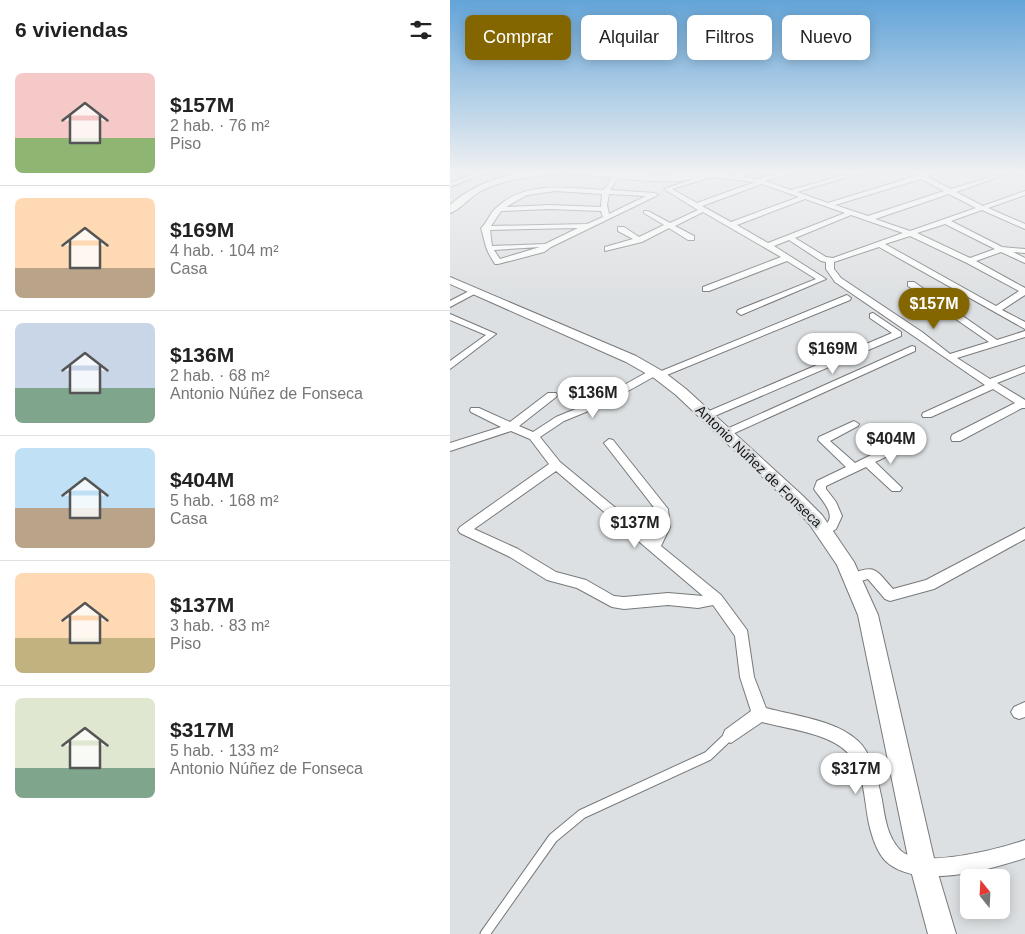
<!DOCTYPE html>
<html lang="es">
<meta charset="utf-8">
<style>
:root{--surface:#fff;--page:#f2f2f2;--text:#222;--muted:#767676;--line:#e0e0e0;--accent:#836600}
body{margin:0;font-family:Arial,sans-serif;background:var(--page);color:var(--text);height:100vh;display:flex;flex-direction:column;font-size:19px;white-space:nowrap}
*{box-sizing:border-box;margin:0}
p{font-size:16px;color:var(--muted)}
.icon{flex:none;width:28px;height:28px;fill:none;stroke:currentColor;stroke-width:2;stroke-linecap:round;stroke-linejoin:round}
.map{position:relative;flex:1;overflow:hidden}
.side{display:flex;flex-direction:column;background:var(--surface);width:450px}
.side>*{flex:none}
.hud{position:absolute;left:15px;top:15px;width:475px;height:45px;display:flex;gap:10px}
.needle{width:32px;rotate:342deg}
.fabs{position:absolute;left:510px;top:869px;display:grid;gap:10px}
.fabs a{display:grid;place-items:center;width:50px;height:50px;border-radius:8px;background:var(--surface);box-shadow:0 2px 12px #0003;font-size:25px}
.price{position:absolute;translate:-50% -42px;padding:0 11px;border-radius:18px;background:#fff;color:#222;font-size:16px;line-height:32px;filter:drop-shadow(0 1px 2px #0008)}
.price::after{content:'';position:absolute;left:50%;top:30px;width:15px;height:11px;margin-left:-8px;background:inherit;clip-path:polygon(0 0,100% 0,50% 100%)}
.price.active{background:var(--accent);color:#fff}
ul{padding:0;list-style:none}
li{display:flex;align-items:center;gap:15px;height:125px;padding:0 15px}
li+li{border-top:1px solid var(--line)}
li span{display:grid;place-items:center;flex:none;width:140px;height:100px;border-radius:8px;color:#555}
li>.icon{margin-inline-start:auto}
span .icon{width:60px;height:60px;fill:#fffc;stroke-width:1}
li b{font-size:21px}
h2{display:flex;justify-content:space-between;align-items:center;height:60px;padding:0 15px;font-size:21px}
.tag{padding:0 18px;border-radius:8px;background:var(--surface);box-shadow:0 2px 12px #0003;font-size:18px;line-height:45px}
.tag.active{background:var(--accent);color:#fff}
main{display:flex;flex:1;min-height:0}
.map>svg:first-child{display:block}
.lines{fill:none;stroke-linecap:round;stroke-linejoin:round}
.service-far1-casing{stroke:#77797b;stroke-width:5}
.service-casing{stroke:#77797b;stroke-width:11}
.minor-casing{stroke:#77797b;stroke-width:2}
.primary-casing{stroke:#77797b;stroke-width:2}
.service-far1{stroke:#fff;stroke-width:4}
.service{stroke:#fff;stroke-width:9}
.minor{fill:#fff;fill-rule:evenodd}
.primary{fill:#fff;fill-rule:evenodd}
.labels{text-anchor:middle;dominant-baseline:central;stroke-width:5;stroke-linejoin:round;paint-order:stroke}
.street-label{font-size:14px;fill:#131415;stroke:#dde0e2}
</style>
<main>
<section class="side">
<h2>6 viviendas<svg class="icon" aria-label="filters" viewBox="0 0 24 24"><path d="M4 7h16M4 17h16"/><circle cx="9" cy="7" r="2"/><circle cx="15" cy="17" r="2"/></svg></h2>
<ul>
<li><span style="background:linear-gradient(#f6c9c9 65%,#8fb573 0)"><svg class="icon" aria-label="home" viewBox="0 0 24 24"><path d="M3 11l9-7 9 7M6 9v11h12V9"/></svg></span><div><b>$157M</b><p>2 hab. · 76 m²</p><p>Piso</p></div></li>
<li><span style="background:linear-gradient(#ffd9b3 70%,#b9a48a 0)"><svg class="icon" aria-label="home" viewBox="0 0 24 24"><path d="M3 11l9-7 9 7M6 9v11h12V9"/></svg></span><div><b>$169M</b><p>4 hab. · 104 m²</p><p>Casa</p></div></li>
<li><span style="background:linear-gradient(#c9d6e8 65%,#7fa58c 0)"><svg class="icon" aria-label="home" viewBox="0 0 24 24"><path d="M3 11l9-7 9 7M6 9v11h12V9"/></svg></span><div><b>$136M</b><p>2 hab. · 68 m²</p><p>Antonio Núñez de Fonseca</p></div></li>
<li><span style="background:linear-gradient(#bfe0f5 60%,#b9a48a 0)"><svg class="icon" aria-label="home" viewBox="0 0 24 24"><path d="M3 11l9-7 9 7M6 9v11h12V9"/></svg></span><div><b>$404M</b><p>5 hab. · 168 m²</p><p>Casa</p></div></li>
<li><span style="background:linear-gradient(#ffd9b3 65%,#c2b280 0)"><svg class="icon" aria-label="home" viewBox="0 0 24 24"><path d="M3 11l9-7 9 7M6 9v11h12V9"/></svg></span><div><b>$137M</b><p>3 hab. · 83 m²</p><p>Piso</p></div></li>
<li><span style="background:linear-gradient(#dfe7d0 70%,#7fa58c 0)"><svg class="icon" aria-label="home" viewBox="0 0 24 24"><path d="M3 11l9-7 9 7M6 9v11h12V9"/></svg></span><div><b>$317M</b><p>5 hab. · 133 m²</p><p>Antonio Núñez de Fonseca</p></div></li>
</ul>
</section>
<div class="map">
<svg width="575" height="934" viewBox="0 0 575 934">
<rect width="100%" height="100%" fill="#dde0e2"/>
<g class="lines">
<defs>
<path id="service-far1" d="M286,178l11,-7"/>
<path id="service" d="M35,934l68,-96 29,-24 126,-58 21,-20"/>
<path id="minor" d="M31,171h8l-39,16v-4z
M257,171l51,8 29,-8h10l-32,10 26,9 67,-19h10l-71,21 31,11 88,-27 -8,-5h8l6,3 12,-3h9l-16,6 24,12 50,-15v2l-45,16 27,14 42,-15v4l-37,13 37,16v5l-43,-19 -31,11 51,26 23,2v4l-12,-1 12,6v5l-24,-11 -25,9 49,27v7l-23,15 23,12v7l-146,-82 -45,15v7l7,9 81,54 28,22 39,-12 -81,-56v-4h6l83,58 28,-9v6l-68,21 33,21 35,-13v6l-28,11 28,17v8h-3l-62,33h-8l-1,-3 1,-3 63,-32 -22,-14 -62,28h-8l-1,-2 1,-2 62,-28 -150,-103 -9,-13v-7l-5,-1 -32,-21 -15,6 52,33 -85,36 -4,-3 1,-2 78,-31 -29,-18 -78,30h-6v-4l78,-30 -78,-45 -28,14 19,10v4h-6l-19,-12 -27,14 -37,9v-4l28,-8 -15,-8v-4h6l15,10 25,-12 -20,-12v-2h4l22,12 28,-13 -34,-21 44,-15zM262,177l43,5 -58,21 -25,-14zM471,179l23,12 -76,25 -33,-11zM312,184l37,13 -68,25 -29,-16zM499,194l27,14 -66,23 -35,-12zM355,199l40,14 -77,30 -31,-18zM401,215l52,18 -70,25 -7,-1 -31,-19zM495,224l50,25 -25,9 -53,-25zM460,236l57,27 52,28 -23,15 -111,-62z
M168,172l3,2 -11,16 45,3 3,2 -107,52 -7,5 -46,12h-3c-11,-17 -9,-19 -14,-36 6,-5 8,-13 14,-19 29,-29 72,-21 109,-19l8,-12zM106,191l46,3 -1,13 -51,-2 -44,2 21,-12zM159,194l37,2 -37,18 -2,-9zM100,209l51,2 2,6 -16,7 -96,2 10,-15zM128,228l-33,16 -53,2 -2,-16zM90,247l-40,12 -6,-9z
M23,289h3l4,2 -30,16v-6z
M397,295l4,3 -1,2 -188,77 -3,1 -4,-2 -52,29 -39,16 -24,16 20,25 92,76 6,-11 -2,-17 -52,-67 5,-4 4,1 55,69 2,18 -9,19 60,49 26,35 7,47 12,31c29,8 70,12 92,33 15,14 20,40 24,59 3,18 5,36 18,50 19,20 100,-1 125,-10v18c-36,12 -103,31 -136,6 -11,-8 -17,-27 -20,-40 -5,-23 -4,-54 -22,-72 -19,-19 -59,-23 -85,-30l-31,21 -6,-3 -2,-5 2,-5 26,-19 -11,-34 -5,-41 -22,-31 -15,3 -30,-3 -44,4 -12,-2 -35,-19 -30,-8 -37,-23 -50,-24 -2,-3 2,-3 89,-63 -19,-25 -19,-8 -61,20v-8l51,-16 -30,-15 -1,-2 1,-2h8l31,14 38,-29h8l1,2 -1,2 -37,29 14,6 23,-15 39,-16 56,-31 3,-1 5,3zM106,471l147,125 -35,-3 -44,4 -10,-1 -28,-16 -30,-8 -38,-23 -44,-20z
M423,313l28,19v4l-191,82h-8l-1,-2 1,-2 190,-81 -22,-15v-4z
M0,314l46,20 -46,35v-8l36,-26 -36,-15z
M462,346l3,1v4l-187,85h-8l-1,-2 1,-2z
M404,421l5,3 -1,2 -28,15 25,22 44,-22h8l1,3 -1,3 -32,15 27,26 -2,3h-8l-26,-24 -40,19v3l10,13 6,14 -6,13 -11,7 -4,-2 -2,-3c2,-4 6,-5 9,-9 7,-10 -9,-25 -14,-33l3,-8 29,-14 -28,-27 1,-3z
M575,528v11l-91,50 -44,12 -5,-2 -17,-20 -14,4 -5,-1 -2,-4 2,-4c28,-9 25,-6 44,15l33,-9z
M575,702v15l-6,2 -5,-2 -3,-5 3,-5z"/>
<path id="primary" d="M79,171h34l-4,3c-28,2 -55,5 -80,18 -10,6 -19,18 -29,21v-8c23,-21 50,-29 79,-34z
M121,171h34l54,4 53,-4c-23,20 -106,5 -137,3z
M0,277l186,79 28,16 22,17 117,107 19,19 32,47 24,53 58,252 20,67h-28l-18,-67 -52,-252 -21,-50 -27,-40 -19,-21 -115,-109 -22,-17 -28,-16 -176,-78z"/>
</defs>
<use href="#service-far1" class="service-far1-casing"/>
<use href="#service" class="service-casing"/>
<use href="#minor" class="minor-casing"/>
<use href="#primary" class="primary-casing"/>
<use href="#service-far1" class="service-far1"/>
<use href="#service" class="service"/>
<use href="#minor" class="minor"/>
<use href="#primary" class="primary"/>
</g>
<linearGradient id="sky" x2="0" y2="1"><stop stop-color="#63a4d8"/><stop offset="0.57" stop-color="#f0f1f2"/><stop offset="1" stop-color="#f0f1f2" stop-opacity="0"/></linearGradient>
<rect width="575" height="302" fill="url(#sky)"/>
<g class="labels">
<g class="street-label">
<text transform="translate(309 466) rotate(44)">Antonio Núñez de Fonseca</text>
</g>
</g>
</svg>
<div class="fabs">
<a><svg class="needle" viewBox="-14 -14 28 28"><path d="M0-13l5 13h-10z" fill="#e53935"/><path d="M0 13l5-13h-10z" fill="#767676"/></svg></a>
</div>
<b class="price active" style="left:484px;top:330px">$157M</b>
<b class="price" style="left:383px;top:375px">$169M</b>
<b class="price" style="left:143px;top:419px">$136M</b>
<b class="price" style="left:441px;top:465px">$404M</b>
<b class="price" style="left:185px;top:549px">$137M</b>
<b class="price" style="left:406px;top:795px">$317M</b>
<div class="hud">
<a class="tag active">Comprar</a>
<a class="tag">Alquilar</a>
<a class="tag">Filtros</a>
<a class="tag">Nuevo</a>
</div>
</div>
</main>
